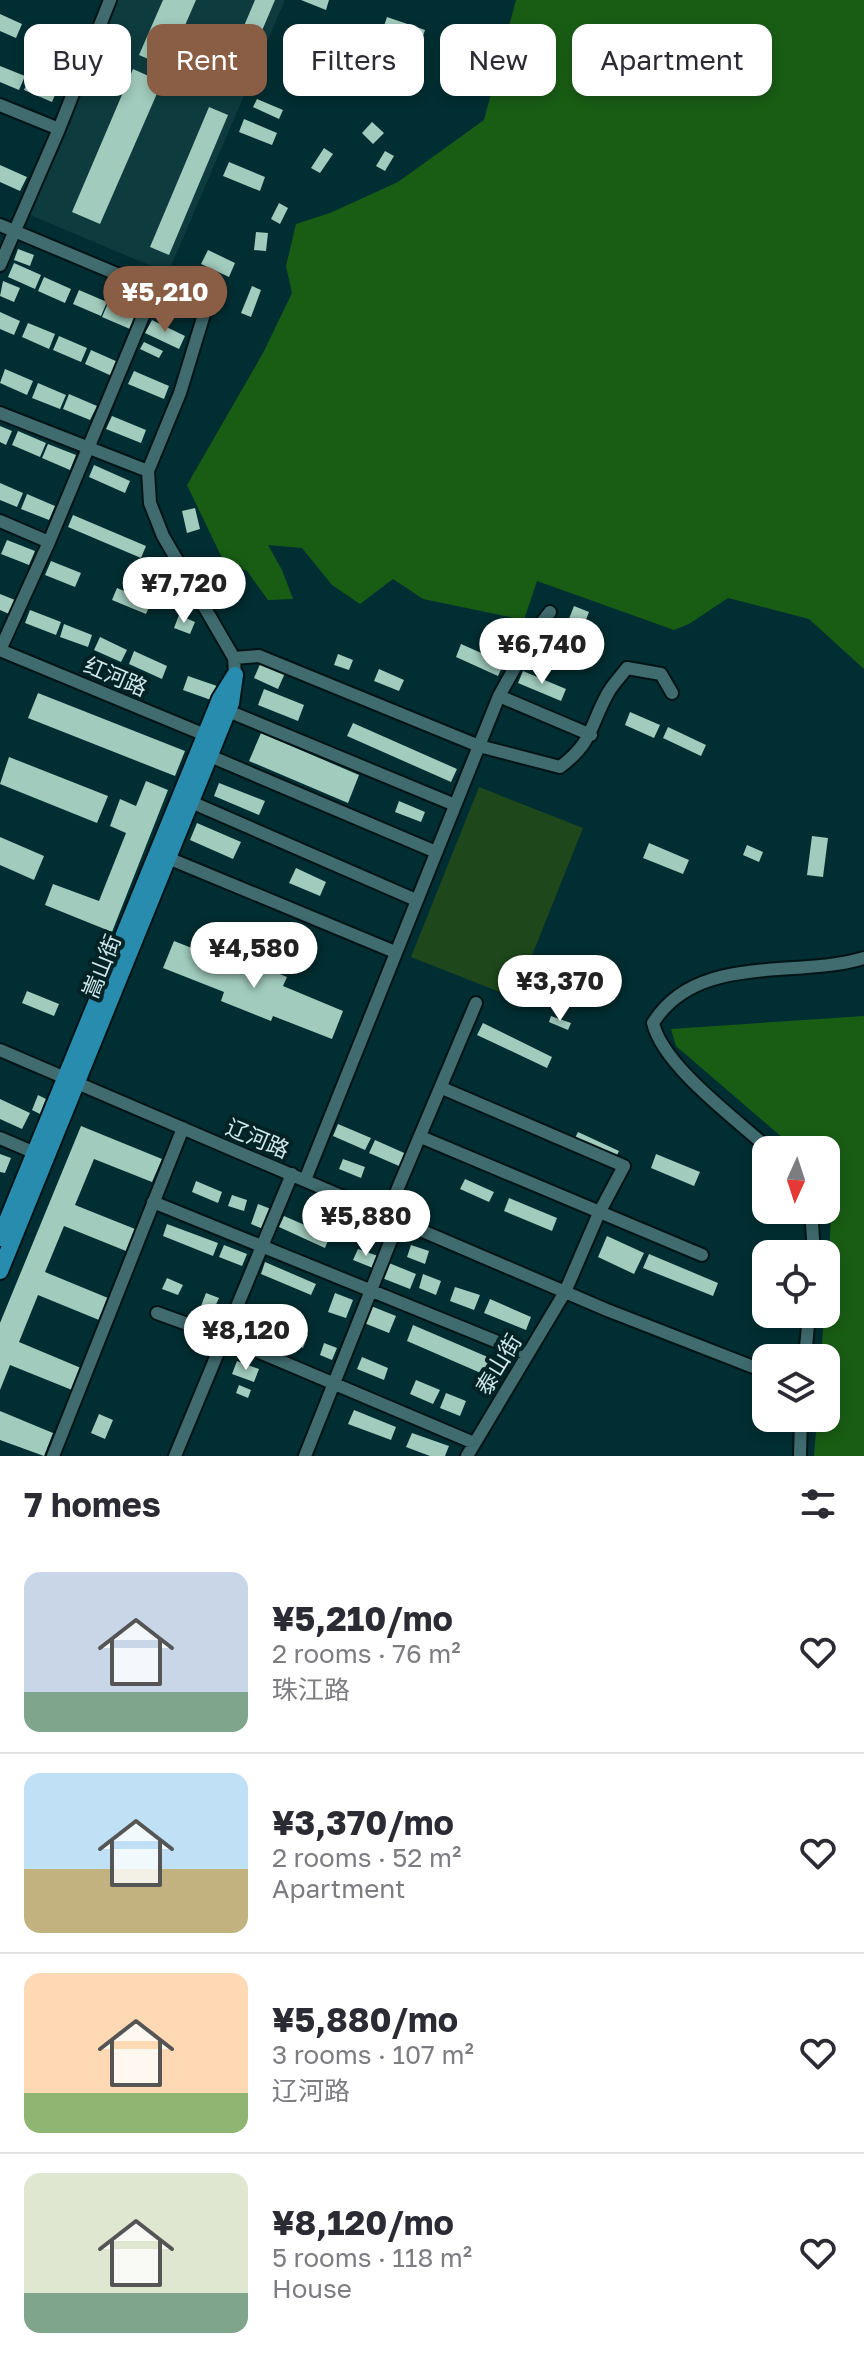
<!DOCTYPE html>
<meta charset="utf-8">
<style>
:root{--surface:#fff;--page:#f2f2f3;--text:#2b2b33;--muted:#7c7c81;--line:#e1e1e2;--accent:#8a5d45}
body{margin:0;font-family:"Golos Text","Noto Sans SC",sans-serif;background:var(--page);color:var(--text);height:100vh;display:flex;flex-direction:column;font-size:30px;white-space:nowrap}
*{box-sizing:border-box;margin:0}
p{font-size:26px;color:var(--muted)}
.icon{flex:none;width:44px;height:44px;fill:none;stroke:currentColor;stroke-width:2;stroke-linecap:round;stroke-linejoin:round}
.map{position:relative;height:1456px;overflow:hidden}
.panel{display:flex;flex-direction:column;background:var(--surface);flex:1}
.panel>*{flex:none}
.guide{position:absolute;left:24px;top:24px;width:816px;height:72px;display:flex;gap:16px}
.needle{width:52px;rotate:183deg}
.controls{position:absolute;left:752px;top:1136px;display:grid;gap:16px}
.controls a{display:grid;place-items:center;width:88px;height:88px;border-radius:16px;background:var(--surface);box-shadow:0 4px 12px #0003;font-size:40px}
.price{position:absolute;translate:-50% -68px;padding:0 18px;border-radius:28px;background:#fff;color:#222;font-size:26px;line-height:52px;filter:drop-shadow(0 2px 4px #0008)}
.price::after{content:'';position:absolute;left:50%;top:48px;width:24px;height:18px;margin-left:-12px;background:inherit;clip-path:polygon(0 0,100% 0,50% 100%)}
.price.current{background:var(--accent);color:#fff}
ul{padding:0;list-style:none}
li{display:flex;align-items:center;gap:24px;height:200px;padding:0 24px}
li+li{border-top:2px solid var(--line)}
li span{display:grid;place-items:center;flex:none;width:224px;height:160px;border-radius:16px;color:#555}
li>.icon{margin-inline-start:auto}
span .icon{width:96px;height:96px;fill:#fffc;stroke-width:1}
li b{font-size:34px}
h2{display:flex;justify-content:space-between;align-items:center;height:96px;padding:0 24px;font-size:34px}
.pill{padding:0 28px;border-radius:16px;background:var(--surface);box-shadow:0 4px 12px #0003;font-size:28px;line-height:72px}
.pill.current{background:var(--accent);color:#fff}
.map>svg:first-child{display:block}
.built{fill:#0e3b3e}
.green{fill:#1e481b}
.forest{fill:#195d15}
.building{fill:#a1cbbd}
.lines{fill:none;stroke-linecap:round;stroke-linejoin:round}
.minor-casing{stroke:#001416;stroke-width:16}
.major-casing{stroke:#001416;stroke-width:20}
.minor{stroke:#406c6f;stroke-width:12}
.major{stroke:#288cae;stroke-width:16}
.labels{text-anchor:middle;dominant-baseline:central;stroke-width:8;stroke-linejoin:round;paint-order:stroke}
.street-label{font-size:22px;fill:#d1e7e9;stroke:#012326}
</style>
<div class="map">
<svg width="864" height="1456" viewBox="0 0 864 1456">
<rect width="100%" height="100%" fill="#002e32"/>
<path class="built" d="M113,0h172l-117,273 -145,-61z"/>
<path class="green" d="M479,787l104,41 -68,170 -104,-41z"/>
<path class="forest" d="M516,0h348v669l-55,-50 -81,-21 -39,26 -15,6 -137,-49 -13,39 -101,-21 -30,-20 -33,25 -28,-19 -30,-37 -34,-3 14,25 11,29 -25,1 -21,-29 -23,-9 -37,-77 76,-132 29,-60 -6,-27 10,-42 34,-11 68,-31 86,-62z
M864,1016v440h-50l3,-38h9v-60h-5l3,-44h2l5,-100 -5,-10v-54h-29l-121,-104 -5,-17z"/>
<path class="building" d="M163,0h33l-29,67 -28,-12z
M255,0h20l-39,92 -17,-7z
M301,0h28l-3,10z
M0,14l22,10 -6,14 -16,-7z
M387,17l38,13 -4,12 -38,-13z
M0,66l25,10 -6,14 -19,-8z
M133,69l29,13 -62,142 -28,-12z
M30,76l28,12 -6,14 -28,-12z
M257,99l26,11 -4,9 -26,-12z
M209,107l19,8 -59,140 -19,-8z
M244,119l33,14 -5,12 -33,-13z
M372,122l12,11 -11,11 -11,-11z
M324,148l9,6 -13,19 -9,-5z
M385,151l9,5 -9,15 -9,-5z
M229,162l36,15 -5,14 -37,-15z
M0,165l27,12 -7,14 -20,-9z
M279,203l9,5 -8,16 -9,-5z
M256,232l12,1 -2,18 -12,-1z
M18,249l16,6 -4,11 -16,-6z
M208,250l27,13 -6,14 -28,-13z
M14,263l27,12 -6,14 -27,-12z
M44,277l27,12 -6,14 -27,-12z
M3,281l17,7 -6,14 -14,-6z
M252,286l9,4 -10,27 -10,-4z
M79,290l28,12 -6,14 -28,-12z
M108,303l28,12 -6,14 -28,-12z
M0,312l20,9 -6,14 -14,-6z
M152,320l33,16 -6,13 -34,-16z
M28,323l27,11 -6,15 -27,-12z
M59,336l28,12 -6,14 -28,-12z
M144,342l19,9 -4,7 -19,-9z
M91,350l27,12 -6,14 -27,-12z
M5,369l28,12 -6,14 -27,-12z
M134,371l35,15 -5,13 -36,-15z
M38,383l28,12 -6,14 -28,-11z
M69,394l28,12 -7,14 -27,-11z
M112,416l34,14 -5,13 -35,-14z
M0,426l12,5 -6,14 -6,-3z
M18,431l28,12 -6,14 -28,-12z
M48,444l28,11 -6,15 -28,-12z
M94,465l36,16 -5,12 -36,-16z
M0,483l23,10 -6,14 -17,-7z
M27,494l28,12 -6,14 -28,-11z
M195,508l5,21 -13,4 -5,-22z
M73,515l73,31 -5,12 -73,-31z
M7,540l28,11 -6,14 -28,-11z
M51,561l30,12 -6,14 -30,-12z
M214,563l7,15 -13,7 -7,-15z
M117,588l34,14 -5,12 -34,-14z
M0,594l15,6 -6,14 -9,-4z
M574,606l15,6 -11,28 -15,-6z
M30,610l31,12 -5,13 -31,-12z
M179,615l16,7 -5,12 -16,-6z
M64,624l28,11 -4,12 -28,-10z
M543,629l36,15 -6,14 -36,-15z
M100,637l27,13 -6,12 -27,-12z
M461,644l43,19 -6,13 -42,-19z
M134,651l33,15 -5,13 -33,-15z
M338,654l15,6 -4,10 -15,-5z
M261,662l24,11 -7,16 -24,-11z
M379,669l25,11 -5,11 -25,-10z
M523,671l43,18 -5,12 -43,-18z
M188,676l29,10 -6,14 -28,-10z
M264,689l40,16 -6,16 -40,-16z
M38,693l147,58 -10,25 -147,-58z
M630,712l30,13 -6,13 -29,-13z
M353,723l104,46 -6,13 -104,-46z
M668,727l38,18 -5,11 -38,-18z
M261,733l98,42 -11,28 -99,-42z
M9,757l99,39 -11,27 -97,-39z
M146,781l22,9 -56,142 -67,-27 8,-21 46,17 27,-68 -16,-7 10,-27 16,7z
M219,783l46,18 -6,14 -45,-19z
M399,801l26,11 -4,10 -26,-10z
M197,823l44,19 -8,17 -43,-19z
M812,836l16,2 -5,39 -16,-2z
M0,837l44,19 -10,24 -34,-15z
M649,843l40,17 -6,14 -40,-16z
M747,845l16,7 -4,10 -16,-7z
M296,868l30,14 -6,14 -31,-13z
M174,941l61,24 4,-8 48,20 -4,9 60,25 -11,28 -59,-23 -2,5 -50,-20 3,-9 -61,-24z
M563,982l17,8 -5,12 -17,-8z
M27,991l32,13 -5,12 -32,-13z
M551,1016l20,7 -3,7 -19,-8z
M483,1023l69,34 -5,11 -70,-33z
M38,1095l8,4 -6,15 -8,-4z
M0,1099l30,14 -8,16 -22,-10z
M338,1124l33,14 -6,12 -32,-14z
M81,1126l81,33 -10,23 -58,-23 -19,46 60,24 -9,22 -62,-25 -19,46 63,26 -9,22 -61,-25 -19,47 62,26 -9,22 -62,-25 -10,25v-67z
M578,1132l41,19 -4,8 -41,-19z
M375,1140l36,16 -5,13 -37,-16z
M0,1154l11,4 -6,15 -5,-1z
M656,1154l44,18 -6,14 -43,-18z
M343,1159l22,8 -4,11 -22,-9z
M465,1179l29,13 -5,10 -29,-13z
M196,1181l26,11 -4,11 -26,-11z
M232,1195l15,5 -3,11 -16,-5z
M509,1198l48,20 -5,13 -48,-20z
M258,1204l13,5 -8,20 -12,-5z
M284,1216l46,20 -5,12 -46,-21z
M167,1224l51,19 -5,13 -50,-20z
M607,1236l37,17 -10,21 -36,-17z
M224,1245l23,9 -5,12 -23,-9z
M411,1245l18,6 -4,13 -18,-7z
M358,1249l20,7 -5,12 -20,-8z
M649,1254l69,29 -5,13 -70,-28z
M265,1262l51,22 -5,11 -50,-21z
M389,1263l27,11 -6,15 -28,-11z
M423,1274l18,7 -5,14 -17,-7z
M167,1278l16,7 -5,10 -16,-6z
M455,1287l25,8 -6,15 -24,-9z
M206,1293l13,5 -6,13 -12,-5z
M335,1293l18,7 -7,18 -18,-6z
M490,1299l41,18 -5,13 -42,-17z
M371,1306l25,10 -7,17 -25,-10z
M413,1325l84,36 -7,16 -83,-36z
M290,1328l18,7 -5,13 -17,-7z
M324,1343l13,5 -5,12 -12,-5z
M362,1357l26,11 -4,12 -27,-11z
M237,1361l22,8 -5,13 -22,-8z
M416,1380l24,10 -7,14 -23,-10z
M239,1385l12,5 -3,8 -12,-5z
M446,1393l20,8 -6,15 -20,-8z
M354,1410l42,17 -5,13 -43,-16z
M0,1411l53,22 -9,23 -44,-16z
M99,1414l14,6 -8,19 -14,-6z
M412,1433l37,13 -4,10h-15l-24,-9z"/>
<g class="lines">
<defs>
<path id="minor" d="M0,105l59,24
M0,225l205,86 -25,82 -32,78 2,32 13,33 71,122 1,17
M0,265l59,-136 51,-129
M154,290l-105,252 -49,108 210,87
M0,413l148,58
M0,521l49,21
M234,658l25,-2 220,90 81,21c34,-26 29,-40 48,-74 5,-9 13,-17 19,-25l34,6 11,19
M499,696l35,-63 16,-21
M228,711l227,94
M210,756l226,96
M191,802l225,98
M168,858l227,94
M0,1050l607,260 159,62
M442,1088l182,78 -25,47 -34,79 -98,164
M421,1137l281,118
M0,1138l35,15
M770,1150c-34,-31 -107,-84 -117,-127 44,-71 143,-44 211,-65
M305,1180l194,-484 92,39
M153,1202l374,152
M807,1210l5,14 2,30
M387,1214l89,-211
M157,1313l69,25 248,105
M805,1358l4,-44
M53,1456l130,-328
M175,1456l117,-282
M305,1456l94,-236
M800,1456l1,-38"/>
<path id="major" d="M0,1238l220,-539 15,-24 -4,28 -231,568"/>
</defs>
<use href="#minor" class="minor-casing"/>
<use href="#major" class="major-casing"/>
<use href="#minor" class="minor"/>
<use href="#major" class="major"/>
</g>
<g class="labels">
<g class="street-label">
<text transform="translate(116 676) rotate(23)">红河路</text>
<text transform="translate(101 966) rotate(-68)">嵩山街</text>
<text transform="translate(258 1138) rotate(23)">辽河路</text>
<text transform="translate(498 1364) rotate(-59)">泰山街</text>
</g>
</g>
</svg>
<div class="controls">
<a><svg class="needle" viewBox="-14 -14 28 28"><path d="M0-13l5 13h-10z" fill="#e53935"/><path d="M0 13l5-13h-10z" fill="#7c7c81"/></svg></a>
<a><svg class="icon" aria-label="locate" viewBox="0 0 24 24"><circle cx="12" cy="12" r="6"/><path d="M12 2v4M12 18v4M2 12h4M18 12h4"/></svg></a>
<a><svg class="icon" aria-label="layers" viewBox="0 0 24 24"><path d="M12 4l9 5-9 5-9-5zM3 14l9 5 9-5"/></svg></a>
</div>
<b class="price current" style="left:165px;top:334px">¥5,210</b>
<b class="price" style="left:184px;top:625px">¥7,720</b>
<b class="price" style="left:542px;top:686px">¥6,740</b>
<b class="price" style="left:254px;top:990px">¥4,580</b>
<b class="price" style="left:560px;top:1023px">¥3,370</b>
<b class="price" style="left:366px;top:1258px">¥5,880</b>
<b class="price" style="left:246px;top:1372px">¥8,120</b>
<div class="guide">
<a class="pill">Buy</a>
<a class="pill current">Rent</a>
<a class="pill">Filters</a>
<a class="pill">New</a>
<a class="pill">Apartment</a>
</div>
</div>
<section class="panel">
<h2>7 homes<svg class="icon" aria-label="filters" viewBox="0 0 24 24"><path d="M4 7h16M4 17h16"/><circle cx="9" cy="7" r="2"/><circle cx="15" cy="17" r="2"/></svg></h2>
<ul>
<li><span style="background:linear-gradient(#c9d6e8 75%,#7fa58c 0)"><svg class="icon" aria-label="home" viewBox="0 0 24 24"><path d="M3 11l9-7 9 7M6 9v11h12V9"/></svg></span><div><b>¥5,210/mo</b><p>2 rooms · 76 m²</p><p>珠江路</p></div><svg class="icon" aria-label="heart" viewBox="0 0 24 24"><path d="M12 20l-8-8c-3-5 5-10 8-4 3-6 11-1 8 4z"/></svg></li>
<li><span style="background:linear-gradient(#bfe0f5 60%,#c2b280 0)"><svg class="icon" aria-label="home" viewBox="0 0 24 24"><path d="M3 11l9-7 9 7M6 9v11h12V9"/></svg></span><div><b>¥3,370/mo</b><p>2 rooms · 52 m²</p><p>Apartment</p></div><svg class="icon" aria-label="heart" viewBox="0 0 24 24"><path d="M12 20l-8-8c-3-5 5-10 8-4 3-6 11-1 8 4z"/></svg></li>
<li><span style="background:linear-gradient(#ffd9b3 75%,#8fb573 0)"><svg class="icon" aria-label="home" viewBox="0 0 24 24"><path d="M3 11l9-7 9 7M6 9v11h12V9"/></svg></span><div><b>¥5,880/mo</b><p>3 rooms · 107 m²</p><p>辽河路</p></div><svg class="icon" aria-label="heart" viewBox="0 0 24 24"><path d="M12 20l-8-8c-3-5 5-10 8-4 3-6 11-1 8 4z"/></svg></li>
<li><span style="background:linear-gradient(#dfe7d0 75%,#7fa58c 0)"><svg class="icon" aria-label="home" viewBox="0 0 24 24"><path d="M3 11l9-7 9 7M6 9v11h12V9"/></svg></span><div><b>¥8,120/mo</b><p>5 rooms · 118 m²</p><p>House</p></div><svg class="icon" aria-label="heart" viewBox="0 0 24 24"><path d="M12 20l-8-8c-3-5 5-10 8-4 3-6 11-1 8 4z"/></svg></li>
</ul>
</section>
